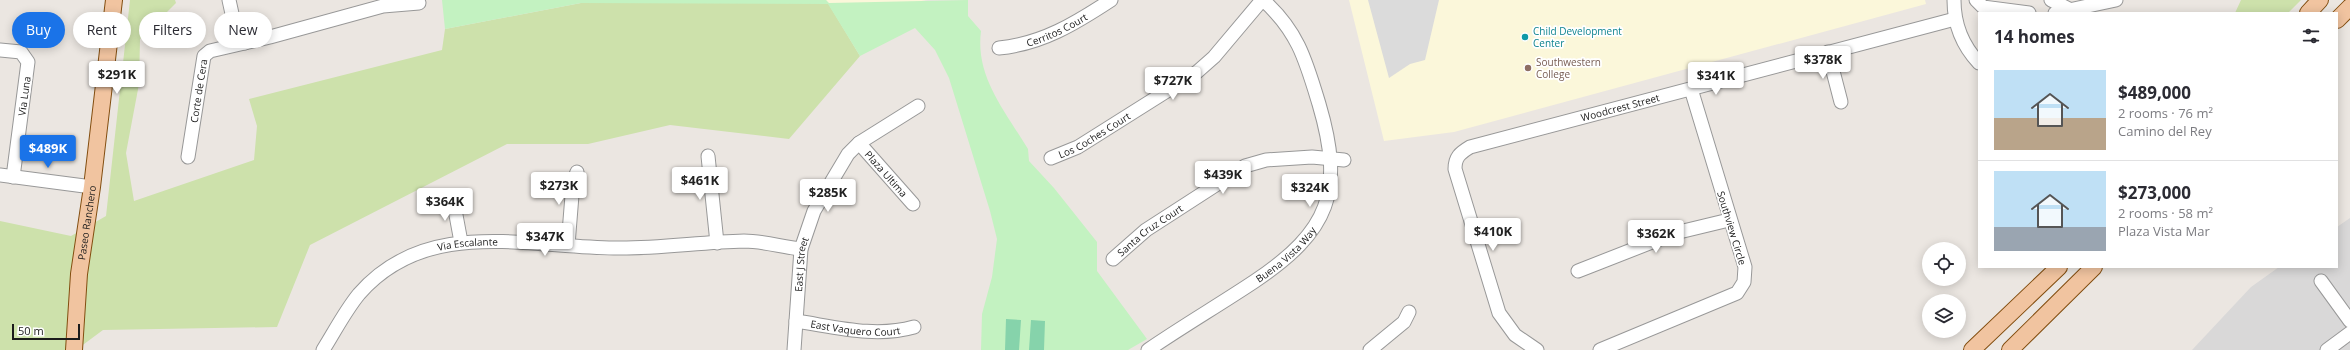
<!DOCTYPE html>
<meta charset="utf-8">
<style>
:root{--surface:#fff;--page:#f7f7f7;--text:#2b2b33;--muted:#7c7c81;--line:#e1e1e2;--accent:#1a73e8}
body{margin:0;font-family:"Open Sans",sans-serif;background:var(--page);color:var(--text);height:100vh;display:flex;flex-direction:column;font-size:15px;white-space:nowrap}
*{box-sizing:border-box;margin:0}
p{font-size:13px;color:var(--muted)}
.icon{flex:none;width:22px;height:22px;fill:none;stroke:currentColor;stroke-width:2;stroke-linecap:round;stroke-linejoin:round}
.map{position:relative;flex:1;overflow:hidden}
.details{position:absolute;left:1978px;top:12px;width:360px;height:256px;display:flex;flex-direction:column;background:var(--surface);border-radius:0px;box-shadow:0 2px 10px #0003}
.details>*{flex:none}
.guide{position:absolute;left:12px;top:12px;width:380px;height:36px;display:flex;gap:8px}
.fabs{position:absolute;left:1922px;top:242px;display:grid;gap:8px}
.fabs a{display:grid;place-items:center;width:44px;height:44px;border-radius:50%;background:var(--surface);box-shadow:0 2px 10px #0003;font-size:20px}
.scale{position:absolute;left:12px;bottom:10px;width:68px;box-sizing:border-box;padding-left:4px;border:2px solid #1b1b1b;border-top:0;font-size:11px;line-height:14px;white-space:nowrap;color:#1b1b1b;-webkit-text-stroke:3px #fff;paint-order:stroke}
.price{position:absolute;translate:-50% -34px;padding:0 9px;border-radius:4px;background:#fff;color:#222;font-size:13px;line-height:26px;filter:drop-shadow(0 1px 2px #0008)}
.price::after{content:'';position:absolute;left:50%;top:24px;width:12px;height:9px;margin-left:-6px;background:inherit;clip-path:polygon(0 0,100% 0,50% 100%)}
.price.selected{background:var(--accent);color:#fff}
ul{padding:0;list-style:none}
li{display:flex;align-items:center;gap:12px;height:100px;padding:0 16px}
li+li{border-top:1px solid var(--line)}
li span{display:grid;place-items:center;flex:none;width:112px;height:80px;border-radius:0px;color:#555}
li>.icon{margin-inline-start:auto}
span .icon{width:48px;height:48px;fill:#fffc;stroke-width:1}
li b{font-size:17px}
h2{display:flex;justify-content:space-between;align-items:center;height:48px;padding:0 16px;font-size:17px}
.pill{padding:0 14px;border-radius:18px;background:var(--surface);box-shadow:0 2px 10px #0003;font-size:14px;line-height:36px}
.pill.selected{background:var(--accent);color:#fff}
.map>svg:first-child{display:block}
.residential{fill:#d9d8d8}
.education{fill:#fbf7da}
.grass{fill:#cde1ab}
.park{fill:#c3f2c1}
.pitch{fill:#86d3ab}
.parking{fill:#dbdbdb}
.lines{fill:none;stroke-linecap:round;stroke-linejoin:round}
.minor-casing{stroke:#989898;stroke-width:15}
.major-casing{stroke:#824d0f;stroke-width:18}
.minor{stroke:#fff;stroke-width:13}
.major{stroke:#f1c4a0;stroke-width:16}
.culture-dot{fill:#0f9aa8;stroke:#fff;stroke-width:1.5}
.education-dot{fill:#8d6e63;stroke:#fff;stroke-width:1.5}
.labels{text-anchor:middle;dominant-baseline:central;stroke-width:3.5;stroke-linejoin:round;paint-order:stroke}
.street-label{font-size:10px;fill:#1b1b1b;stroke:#fff}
.culture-label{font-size:10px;fill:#0d838f;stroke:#fff;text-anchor:start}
.education-label{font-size:10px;fill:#785e54;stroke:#fff;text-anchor:start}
</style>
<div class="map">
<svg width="2350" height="350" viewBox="0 0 2350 350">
<rect width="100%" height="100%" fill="#ebe6e1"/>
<path class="residential" d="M2350,218v132h-158l59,-63 28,-20h58v-40z"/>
<path class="education" d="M826,0h101l-17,3h-82z
M1349,0h576l1,4 -472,128 -70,9z"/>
<path class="grass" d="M130,0h45l1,3 -36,36 -1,45 -13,69 8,48 120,-41 3,-34 -8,-27 193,-49 3,-21 136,-26h247l32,53 -71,83 -119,-14 -82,19h-81l-197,101 -33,82 -174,3 -27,20h-76v-129l71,15 35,-20z
M2241,0h60l-13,13h-53z"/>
<path class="park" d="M442,0h384l3,3 139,-3v16l13,15c-6,46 24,80 47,118l1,12 25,27 43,54v29l50,68 -19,11h-147l1,-36 10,-37 5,-38 -7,-28 -41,-133 -14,-28 -20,-22 -55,28 -32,-52 -247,-1 -136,26z"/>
<path class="pitch" d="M1006,319l15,1 -2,30h-14z
M1031,320l14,1 -1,29h-15z"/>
<path class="parking" d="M1368,0h71l-14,60 -15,4 -21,14z"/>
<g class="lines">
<defs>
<g id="minor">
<path d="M229,0l7,32 9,11"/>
<path d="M1954,0c0,25 8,45 25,63"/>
<path d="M1976,0l7,7 46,6"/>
<path d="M2051,0l18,9"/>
<path d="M2055,13l61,-13"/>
<path id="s1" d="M999,48c43,-4 77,-25 112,-48"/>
<path d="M0,50l21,2 7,10 -15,115"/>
<path d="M1828,52l13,50"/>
<path id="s2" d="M859,143l54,61"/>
<path d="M708,156l9,87"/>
<path id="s3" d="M188,157l16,-101 6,-5 60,-14 113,-31 36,-3"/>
<path id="s4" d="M1051,158l27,-11 119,-75 17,-15 48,-57"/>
<path d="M0,175l92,12"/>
<path d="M453,199l8,43"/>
<path d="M568,245l5,-62 4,-11"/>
<path id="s5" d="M1113,259l33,-29 99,-64 21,-6 46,-3 32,3"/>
<path d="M1578,271l97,-38 54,-13"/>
<path d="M2321,281l29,40"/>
<path id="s6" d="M796,321c40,6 79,17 118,6"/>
<path id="s7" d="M323,350c12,-19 22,-39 36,-56 67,-77 166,-47 255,-46 43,1 86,-6 130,-7 19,0 38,6 57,8"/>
<path id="s8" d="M794,350l7,-101 13,-38 34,-57 11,-11 59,-37"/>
<path id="s9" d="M1148,350c35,-24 71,-45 107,-69 74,-50 90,-89 64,-177 -13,-43 -21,-73 -56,-104"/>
<path d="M1370,350l34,-28 5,-10"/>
<path id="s10" d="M1537,350l-22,-15 -16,-22 -44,-144c0,-12 5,-16 15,-22l485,-128"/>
<path d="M1600,350l137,-57 7,-11 1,-15 -54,-178"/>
<path d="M2327,350l23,-17"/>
</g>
<g id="major">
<path d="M2308,13l12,-13"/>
<path d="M2337,20l13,-13"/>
<path id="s11" d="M74,350l5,-76 13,-87 22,-187"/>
<path d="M1972,350l87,-83"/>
<path d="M2010,350l84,-83"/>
</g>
</defs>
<use href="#minor" class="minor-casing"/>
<use href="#major" class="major-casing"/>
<use href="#minor" class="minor"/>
<use href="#major" class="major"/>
</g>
<circle class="culture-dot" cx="1525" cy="37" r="4"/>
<circle class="education-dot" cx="1528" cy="68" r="4"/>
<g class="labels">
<g class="street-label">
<text stroke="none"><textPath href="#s1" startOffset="61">Cerritos Court</textPath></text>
<text stroke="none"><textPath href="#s3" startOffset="67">Corte de Cera</textPath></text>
<text transform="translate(24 96) rotate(-82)">Via Luna</text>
<text stroke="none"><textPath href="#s10" startOffset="388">Woodcrest Street</textPath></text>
<text stroke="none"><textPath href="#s4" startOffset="49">Los Coches Court</textPath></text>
<text stroke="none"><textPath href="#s2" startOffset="41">Plaza Ultima</textPath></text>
<text stroke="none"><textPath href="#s11" startOffset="128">Paseo Ranchero</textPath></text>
<text transform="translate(1732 228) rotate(73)">Southview Circle</text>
<text stroke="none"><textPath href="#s5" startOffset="47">Santa Cruz Court</textPath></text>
<text stroke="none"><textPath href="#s7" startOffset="190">Via Escalante</textPath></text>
<text stroke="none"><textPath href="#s9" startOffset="168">Buena Vista Way</textPath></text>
<text stroke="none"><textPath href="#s8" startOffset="86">East J Street</textPath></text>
<text stroke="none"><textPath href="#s6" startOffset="60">East Vaquero Court</textPath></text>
</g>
<g class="culture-label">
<text x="1533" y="31">Child Development<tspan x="1533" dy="12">Center</tspan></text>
</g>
<g class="education-label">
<text x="1536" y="62">Southwestern<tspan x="1536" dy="12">College</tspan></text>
</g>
</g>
</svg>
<div class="fabs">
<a><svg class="icon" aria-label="locate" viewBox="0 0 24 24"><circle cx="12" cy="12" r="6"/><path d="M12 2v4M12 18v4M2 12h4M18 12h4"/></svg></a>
<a><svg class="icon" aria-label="layers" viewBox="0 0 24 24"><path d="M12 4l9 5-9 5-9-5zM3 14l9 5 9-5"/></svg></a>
</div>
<div class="scale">50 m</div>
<b class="price" style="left:1823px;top:80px">$378K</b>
<b class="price" style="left:117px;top:95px">$291K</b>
<b class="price" style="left:1716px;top:96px">$341K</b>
<b class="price" style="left:1173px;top:101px">$727K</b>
<b class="price selected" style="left:48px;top:169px">$489K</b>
<b class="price" style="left:1223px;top:195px">$439K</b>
<b class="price" style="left:700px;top:201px">$461K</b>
<b class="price" style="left:559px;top:206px">$273K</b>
<b class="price" style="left:1310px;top:208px">$324K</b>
<b class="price" style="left:828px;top:213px">$285K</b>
<b class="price" style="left:445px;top:222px">$364K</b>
<b class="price" style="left:1493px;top:252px">$410K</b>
<b class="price" style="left:1656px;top:254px">$362K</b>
<b class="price" style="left:545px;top:257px">$347K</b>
<div class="guide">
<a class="pill selected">Buy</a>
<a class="pill">Rent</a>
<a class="pill">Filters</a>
<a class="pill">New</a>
</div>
<section class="details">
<h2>14 homes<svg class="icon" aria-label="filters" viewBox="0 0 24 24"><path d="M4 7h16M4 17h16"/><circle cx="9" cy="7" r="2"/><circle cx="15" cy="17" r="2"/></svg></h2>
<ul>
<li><span style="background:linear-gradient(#bfe0f5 60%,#b9a48a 0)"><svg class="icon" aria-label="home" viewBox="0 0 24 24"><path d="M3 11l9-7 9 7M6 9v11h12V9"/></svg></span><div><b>$489,000</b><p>2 rooms · 76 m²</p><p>Camino del Rey</p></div></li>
<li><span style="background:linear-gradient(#bfe0f5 70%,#9aa5b1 0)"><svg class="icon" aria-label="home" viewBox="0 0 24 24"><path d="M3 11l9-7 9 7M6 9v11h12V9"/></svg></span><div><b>$273,000</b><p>2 rooms · 58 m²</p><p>Plaza Vista Mar</p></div></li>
</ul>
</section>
</div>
